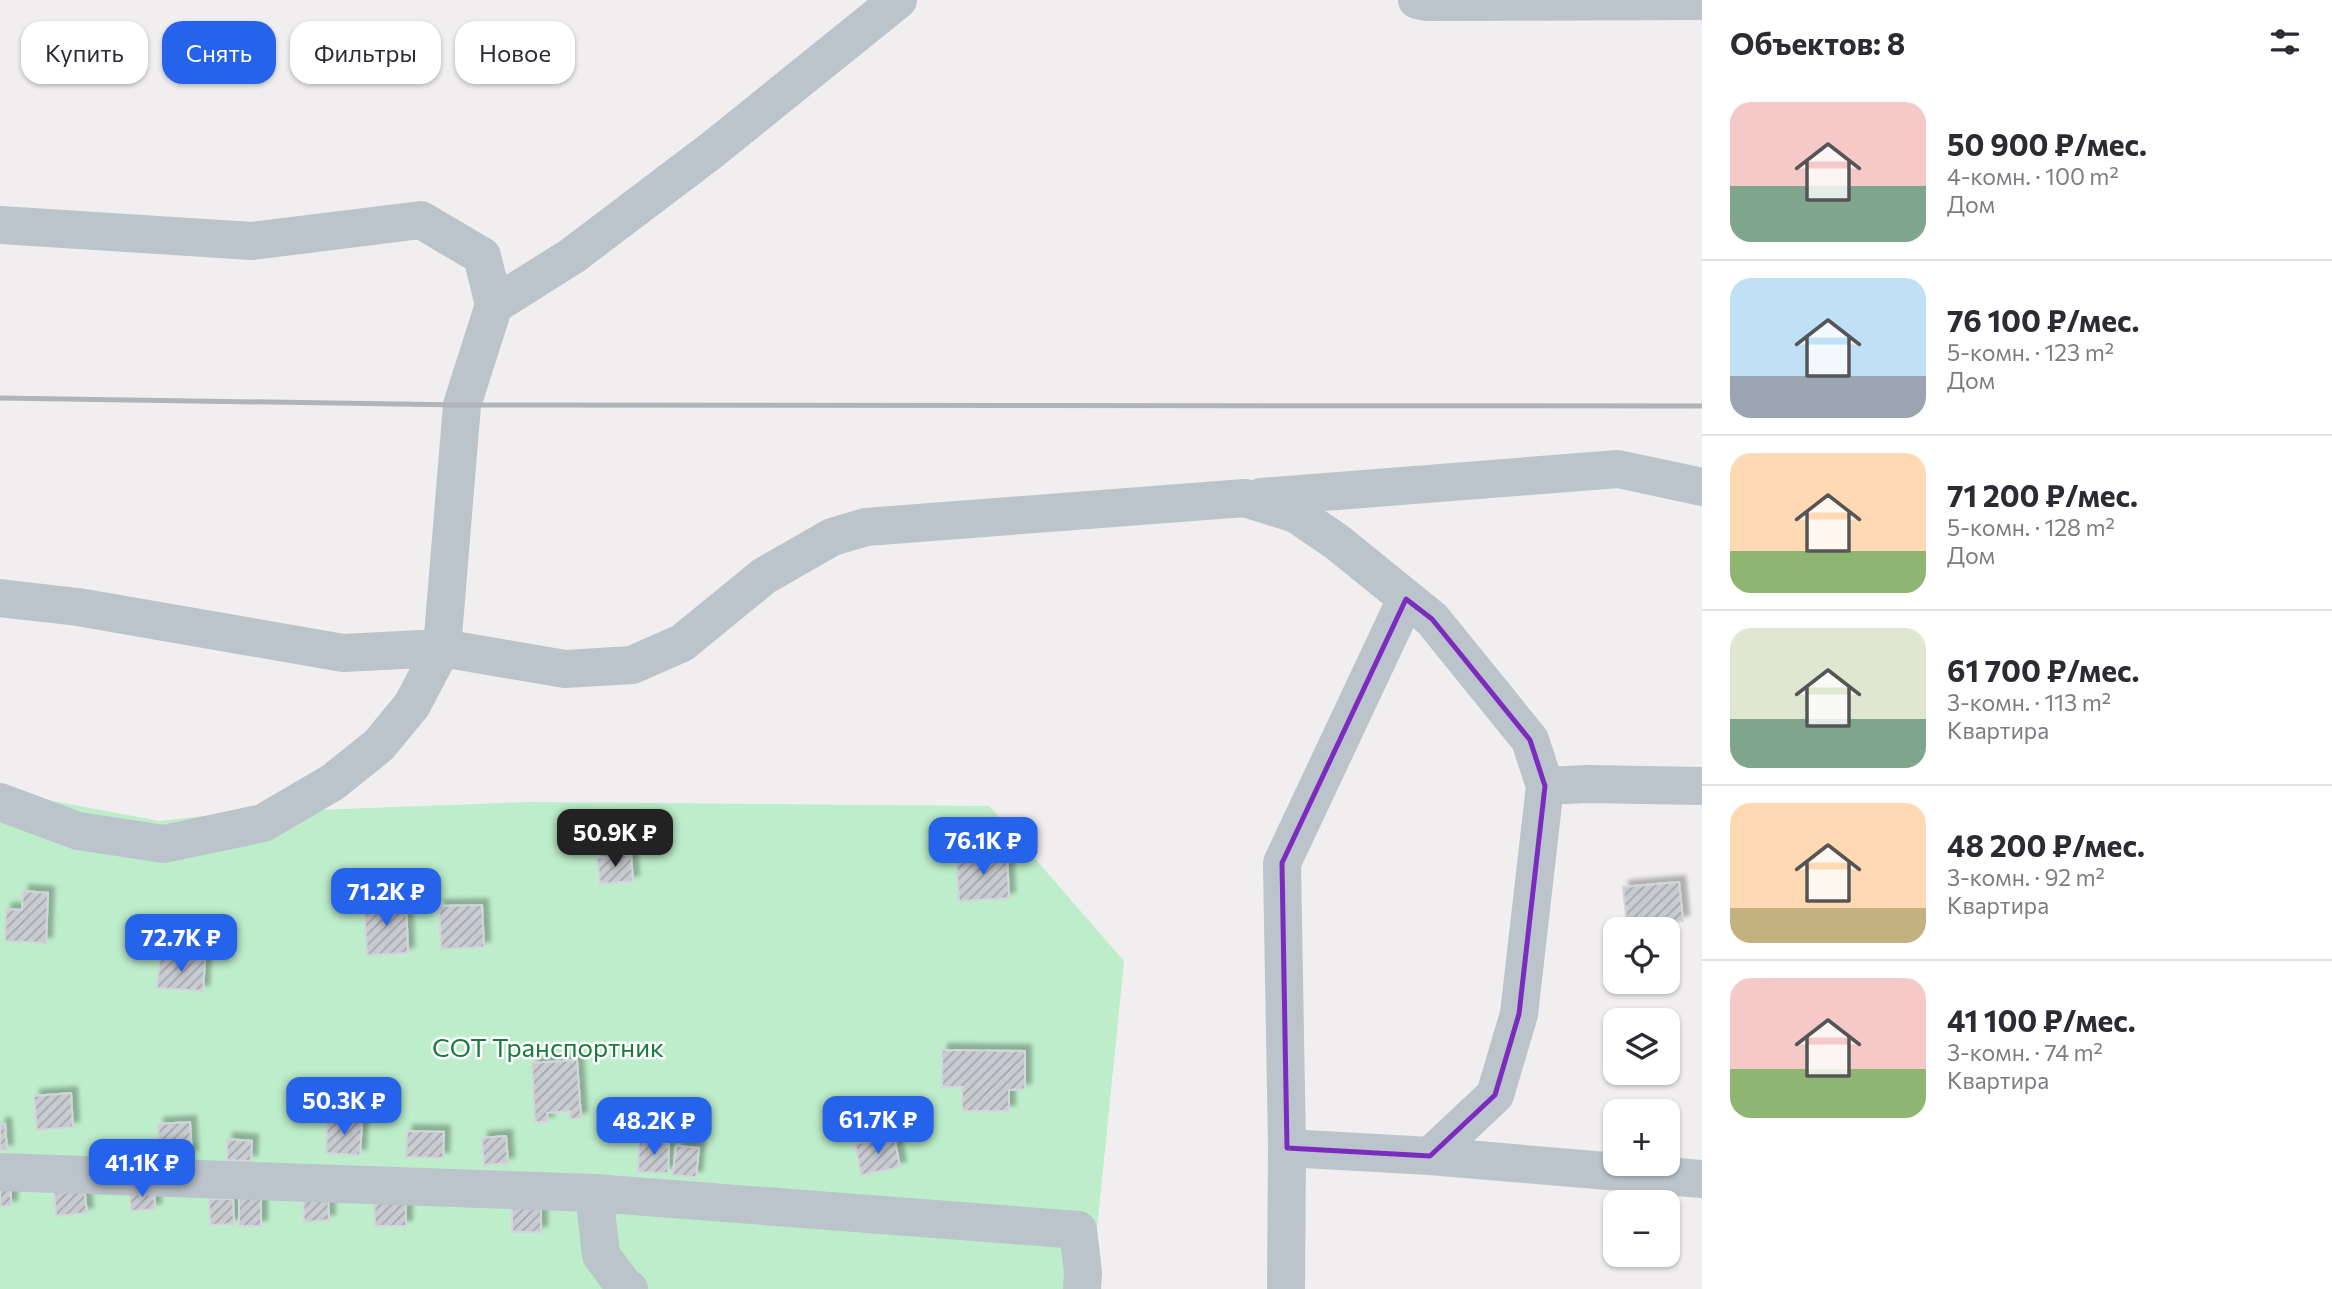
<!DOCTYPE html>
<html lang="ru">
<meta charset="utf-8">
<style>
:root{--surface:#fff;--page:#f7f7f7;--text:#2b2b33;--muted:#7c7c81;--line:#e1e1e2;--accent:#2563eb}
body{margin:0;font-family:Commissioner,sans-serif;background:var(--page);color:var(--text);height:100vh;display:flex;flex-direction:column;font-size:26px;white-space:nowrap}
*{box-sizing:border-box;margin:0}
p{font-size:23px;color:var(--muted)}
.icon{flex:none;width:38px;height:38px;fill:none;stroke:currentColor;stroke-width:2;stroke-linecap:round;stroke-linejoin:round}
.map{position:relative;flex:1;overflow:hidden}
.details{display:flex;flex-direction:column;background:var(--surface);width:630px}
.details>*{flex:none}
.guide{position:absolute;left:21px;top:21px;width:665px;height:63px;display:flex;gap:14px}
.fabs{position:absolute;left:1603px;top:917px;display:grid;gap:14px}
.fabs a{display:grid;place-items:center;width:77px;height:77px;border-radius:14px;background:var(--surface);box-shadow:0 2px 5px #0004;font-size:35px}
.price{position:absolute;translate:-50% -60px;padding:0 16px;border-radius:14px;background:var(--accent);color:#fff;font-size:23px;line-height:46px;filter:drop-shadow(0 2px 4px #0008)}
.price::after{content:'';position:absolute;left:50%;top:42px;width:21px;height:16px;margin-left:-10px;background:inherit;clip-path:polygon(0 0,100% 0,50% 100%)}
.price.selected{background:#222;color:#fff}
ul{padding:0;list-style:none}
li{display:flex;align-items:center;gap:21px;height:175px;padding:0 28px}
li+li{border-top:2px solid var(--line)}
li span{display:grid;place-items:center;flex:none;width:196px;height:140px;border-radius:21px;color:#555}
li>.icon{margin-inline-start:auto}
span .icon{width:84px;height:84px;fill:#fffc;stroke-width:1}
li b{font-size:30px}
h2{display:flex;justify-content:space-between;align-items:center;height:84px;padding:0 28px;font-size:30px}
.tag{padding:0 24px;border-radius:21px;background:var(--surface);box-shadow:0 2px 5px #0004;font-size:24px;line-height:63px}
.tag.selected{background:var(--accent);color:#fff}
main{display:flex;flex:1;min-height:0}
.map>svg:first-child{display:block}
.green{fill:#bdedcb}
.building{fill:url(#building-hatch);stroke:#d2d5d9;stroke-width:2;filter:url(#shadow)}
.lines{fill:none;stroke-linecap:round;stroke-linejoin:round}
.minor{stroke:#bac4ca;stroke-width:38}
.rail{stroke:#b0b4b8;stroke-width:5}
.marked{fill:none;stroke:#7b2cbf;stroke-width:5;stroke-linejoin:round}
.labels{text-anchor:middle;dominant-baseline:central;stroke-width:5;stroke-linejoin:round;paint-order:stroke}
.park-label{font-size:26px;fill:#1a7940;stroke:#fff}
</style>
<main>
<div class="map">
<svg width="1702" height="1289" viewBox="0 0 1702 1289">
<defs>
<pattern id="building-hatch" width="6" height="6" patternUnits="userSpaceOnUse" patternTransform="scale(1.75)"><rect width="6" height="6" fill="#c8ccd0"/><path d="M-1 1l2-2M0 6l6-6M5 7l2-2" fill="none" stroke="#a4a8ac"/></pattern>
<filter id="shadow"><feDropShadow dx="6" dy="-6" stdDeviation="2" flood-color="#0004"/></filter>
</defs>
<rect width="100%" height="100%" fill="#f0eeee"/>
<path class="green" d="M0,791l159,30 73,-8 296,-11 461,4 135,155 -33,328h-1091z"/>
<path class="building" d="M1007,853l2,45 -50,3 -3,-45z
M631,854l2,27 -33,3 -3,-26z
M1679,882l4,39 -56,5 -4,-39z
M23,891l25,2 -2,50 -41,-2 1,-32 16,1z
M406,902l2,51 -41,2 -3,-51z
M482,905l2,42 -43,2 -2,-43z
M160,957l45,3 -2,31 -46,-3z
M942,1050l83,1v38l-16,1v21h-47v-24h-20z
M577,1060l4,58 -11,1v-8l-23,2 1,9h-13l-3,-59z
M71,1093l2,34 -36,3 -3,-34z
M327,1120l35,2 -2,33 -34,-2z
M190,1122l2,34 -32,1 -2,-33z
M0,1124h5l2,26h-7z
M407,1131l37,1 -1,26 -37,-1z
M506,1136l2,27 -24,2 -2,-27z
M894,1136l6,31 -39,8 -6,-31z
M227,1139l25,2 -1,20 -24,-1z
M639,1142l30,1 -1,30 -30,-1z
M676,1146l23,2 -3,29 -23,-2z
M0,1180h11v26h-11z
M84,1186l3,27 -31,3 -2,-27z
M154,1187l1,22 -24,2 -2,-22z
M328,1192l1,28 -25,2 -1,-29z
M374,1196h32v30h-31z
M239,1198h22v28h-22z
M209,1199h24l1,25 -24,1z
M512,1201h29v31h-29z"/>
<g class="lines">
<path class="minor" d="M1417,0l9,2 276,-1
M0,225l252,16 169,-21 61,36 12,49 -32,100 -20,243 -30,57 -33,40 -46,37 -70,41 -99,21 -86,-13 -78,-29
M494,305l78,-49 140,-106 186,-150
M1261,497l357,-28 84,18
M0,598l78,9 265,46 99,-5 123,21 67,-4 50,-22 82,-67 68,-39 34,-10 379,-29 51,16 41,28 95,77 98,121 15,46 -26,228 -24,81 -65,61
M1545,786l42,-2 115,2
M1287,1148l143,8 272,23
M0,1172l594,21 484,37 5,42 -1,17
M594,1193l7,62 23,31 5,3
M1286,1289l1,-141 -5,-285 124,-264"/>
<path class="rail" d="M0,398l462,7 1240,1"/>
</g>
<path class="marked" d="M1406,599l26,20 98,121 15,46 -26,228 -24,81 -65,61 -143,-8 -5,-285z"/>
<g class="labels">
<g class="park-label">
<text x="548" y="1046">СОТ Транспортник</text>
</g>
</g>
</svg>
<div class="fabs">
<a><svg class="icon" aria-label="locate" viewBox="0 0 24 24"><circle cx="12" cy="12" r="6"/><path d="M12 2v4M12 18v4M2 12h4M18 12h4"/></svg></a>
<a><svg class="icon" aria-label="layers" viewBox="0 0 24 24"><path d="M12 4l9 5-9 5-9-5zM3 14l9 5 9-5"/></svg></a>
<a>+</a>
<a>−</a>
</div>
<b class="price selected" style="left:615px;top:869px">50.9K ₽</b>
<b class="price" style="left:983px;top:877px">76.1K ₽</b>
<b class="price" style="left:386px;top:928px">71.2K ₽</b>
<b class="price" style="left:181px;top:974px">72.7K ₽</b>
<b class="price" style="left:344px;top:1137px">50.3K ₽</b>
<b class="price" style="left:878px;top:1156px">61.7K ₽</b>
<b class="price" style="left:654px;top:1157px">48.2K ₽</b>
<b class="price" style="left:142px;top:1199px">41.1K ₽</b>
<div class="guide">
<a class="tag">Купить</a>
<a class="tag selected">Снять</a>
<a class="tag">Фильтры</a>
<a class="tag">Новое</a>
</div>
</div>
<section class="details">
<h2>Объектов: 8<svg class="icon" aria-label="filters" viewBox="0 0 24 24"><path d="M4 7h16M4 17h16"/><circle cx="9" cy="7" r="2"/><circle cx="15" cy="17" r="2"/></svg></h2>
<ul>
<li><span style="background:linear-gradient(#f6c9c9 60%,#7fa58c 0)"><svg class="icon" aria-label="home" viewBox="0 0 24 24"><path d="M3 11l9-7 9 7M6 9v11h12V9"/></svg></span><div><b>50 900 ₽/мес.</b><p>4-комн. · 100 m²</p><p>Дом</p></div></li>
<li><span style="background:linear-gradient(#bfe0f5 70%,#9aa5b1 0)"><svg class="icon" aria-label="home" viewBox="0 0 24 24"><path d="M3 11l9-7 9 7M6 9v11h12V9"/></svg></span><div><b>76 100 ₽/мес.</b><p>5-комн. · 123 m²</p><p>Дом</p></div></li>
<li><span style="background:linear-gradient(#ffd9b3 70%,#8fb573 0)"><svg class="icon" aria-label="home" viewBox="0 0 24 24"><path d="M3 11l9-7 9 7M6 9v11h12V9"/></svg></span><div><b>71 200 ₽/мес.</b><p>5-комн. · 128 m²</p><p>Дом</p></div></li>
<li><span style="background:linear-gradient(#dfe7d0 65%,#7fa58c 0)"><svg class="icon" aria-label="home" viewBox="0 0 24 24"><path d="M3 11l9-7 9 7M6 9v11h12V9"/></svg></span><div><b>61 700 ₽/мес.</b><p>3-комн. · 113 m²</p><p>Квартира</p></div></li>
<li><span style="background:linear-gradient(#ffd9b3 75%,#c2b280 0)"><svg class="icon" aria-label="home" viewBox="0 0 24 24"><path d="M3 11l9-7 9 7M6 9v11h12V9"/></svg></span><div><b>48 200 ₽/мес.</b><p>3-комн. · 92 m²</p><p>Квартира</p></div></li>
<li><span style="background:linear-gradient(#f6c9c9 65%,#8fb573 0)"><svg class="icon" aria-label="home" viewBox="0 0 24 24"><path d="M3 11l9-7 9 7M6 9v11h12V9"/></svg></span><div><b>41 100 ₽/мес.</b><p>3-комн. · 74 m²</p><p>Квартира</p></div></li>
</ul>
</section>
</main>
